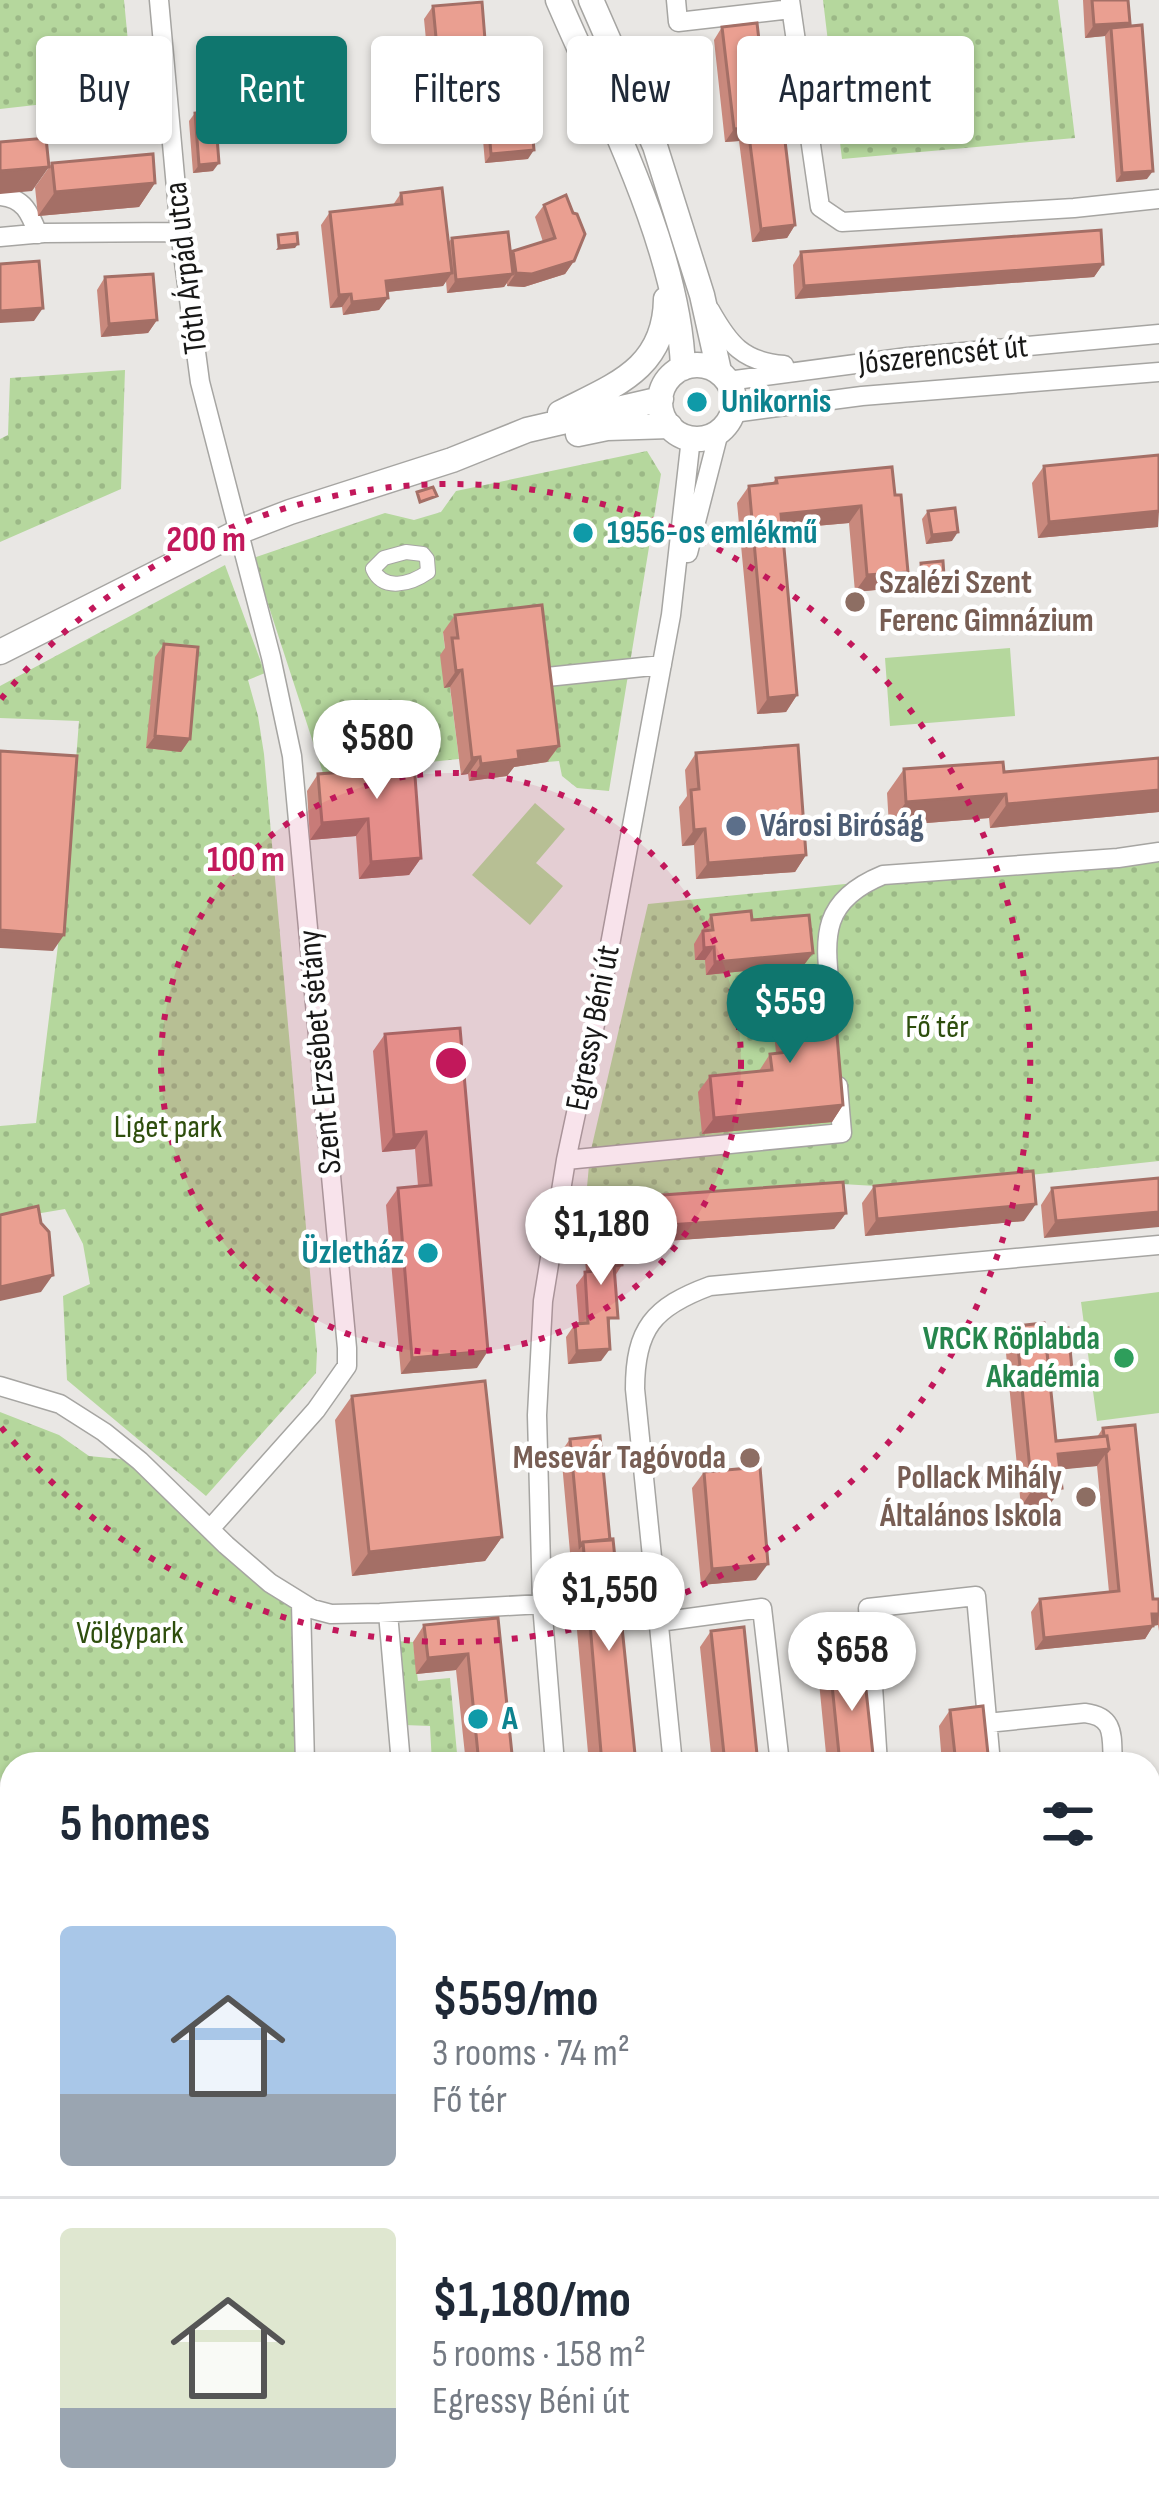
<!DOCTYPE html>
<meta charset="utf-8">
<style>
:root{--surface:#fff;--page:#f2f2f3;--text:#1f2937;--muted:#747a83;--line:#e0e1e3;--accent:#0f766e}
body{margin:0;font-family:"Sofia Sans Condensed",sans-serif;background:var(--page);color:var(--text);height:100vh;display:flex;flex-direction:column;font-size:45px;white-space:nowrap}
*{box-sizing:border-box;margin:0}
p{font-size:39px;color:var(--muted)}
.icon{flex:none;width:66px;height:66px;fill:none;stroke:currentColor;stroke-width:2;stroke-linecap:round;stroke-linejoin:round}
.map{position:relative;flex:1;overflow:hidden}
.drawer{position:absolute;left:0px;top:1752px;width:1161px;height:768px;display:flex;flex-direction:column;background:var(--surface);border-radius:36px 36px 0 0;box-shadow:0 3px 9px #0004}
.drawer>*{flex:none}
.banner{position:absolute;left:36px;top:36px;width:1089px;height:108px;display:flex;gap:24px}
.price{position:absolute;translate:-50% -102px;padding:0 27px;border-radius:42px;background:#fff;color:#222;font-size:39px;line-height:78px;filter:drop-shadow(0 3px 6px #0008)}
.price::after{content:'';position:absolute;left:50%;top:72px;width:36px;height:27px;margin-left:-18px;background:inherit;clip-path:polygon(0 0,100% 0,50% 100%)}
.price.current{background:var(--accent);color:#fff}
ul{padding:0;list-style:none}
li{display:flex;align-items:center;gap:36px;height:300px;padding:0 60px}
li+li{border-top:3px solid var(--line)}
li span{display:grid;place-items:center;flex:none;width:336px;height:240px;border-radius:12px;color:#555}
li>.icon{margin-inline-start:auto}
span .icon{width:144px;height:144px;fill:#fffc;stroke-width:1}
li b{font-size:51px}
h2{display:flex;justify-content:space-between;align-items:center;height:144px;padding:0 60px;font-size:51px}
.pill{padding:0 42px;border-radius:12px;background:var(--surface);box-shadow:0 3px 9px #0004;font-size:42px;line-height:108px}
.pill.current{background:var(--accent);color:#fff}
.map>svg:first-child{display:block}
.green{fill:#b5d79d}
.park{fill:url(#park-dots)}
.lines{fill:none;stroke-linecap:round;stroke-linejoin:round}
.pedestrian-casing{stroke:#a6a5a2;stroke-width:16}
.minor-casing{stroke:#a6a5a2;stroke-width:21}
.tertiary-casing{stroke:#a6a5a2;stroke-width:27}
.pedestrian{stroke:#fff;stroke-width:14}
.minor{stroke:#fff;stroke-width:18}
.tertiary{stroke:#fff;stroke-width:24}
.wall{fill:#c9897d}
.shaded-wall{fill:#a46f66}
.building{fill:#ea9f91;stroke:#a46f66;stroke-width:3}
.ring{fill:none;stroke:#c2185b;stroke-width:6;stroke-dasharray:6 12}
.culture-dot{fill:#0f9aa8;stroke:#fff;stroke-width:4.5}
.education-dot{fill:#8d6e63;stroke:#fff;stroke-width:4.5}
.service-dot{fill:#5c6f8a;stroke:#fff;stroke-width:4.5}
.leisure-dot{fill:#2e9e5b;stroke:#fff;stroke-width:4.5}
.labels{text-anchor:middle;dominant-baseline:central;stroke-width:9;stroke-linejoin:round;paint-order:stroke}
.street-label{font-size:33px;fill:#181817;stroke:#fff}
.culture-label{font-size:33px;font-weight:bold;fill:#0d838f;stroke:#fff;text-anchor:start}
.education-label{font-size:33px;font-weight:bold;fill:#785e54;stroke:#fff;text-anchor:end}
.service-label{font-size:33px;font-weight:bold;fill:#4e5e75;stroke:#fff;text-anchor:start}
.park-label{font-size:33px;fill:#2e4e0d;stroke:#fff}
.leisure-label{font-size:33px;font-weight:bold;fill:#27864d;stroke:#fff;text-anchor:end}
.centre{fill:#c2185b;stroke:#fff;stroke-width:6}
.ring-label{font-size:36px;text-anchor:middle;font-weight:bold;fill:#c2185b;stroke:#fff;stroke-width:9;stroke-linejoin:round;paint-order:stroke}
</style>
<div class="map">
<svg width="1159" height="2520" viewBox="0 0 1159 2520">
<defs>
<pattern id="park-dots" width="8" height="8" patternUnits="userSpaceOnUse" patternTransform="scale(3)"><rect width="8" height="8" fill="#b5d79d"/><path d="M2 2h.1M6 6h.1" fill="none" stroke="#9bb886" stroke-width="1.8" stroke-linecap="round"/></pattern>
</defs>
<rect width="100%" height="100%" fill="#e9e7e4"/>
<path class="green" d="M1010,648l5,68 -125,10 -5,-68z
M535,803l30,26 -29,34 27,23 -33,39 -58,-50z
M1159,1292v121l-62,8 -16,-119z"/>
<path class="park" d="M0,0h124l9,94 -133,15z
M823,0h235l17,138 -233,21z
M125,370l-4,119 -121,53v-103l8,-4 2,-57z
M647,451l14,23 -52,317 -32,-3 -15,-12 -3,-15 -12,1 -17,-140 -87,11 16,126 -136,14 -70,-215 132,-45 29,7 27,-8 15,-21z
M225,565l40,108 -17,7 10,36 6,38 53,597 -1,22 -110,123 -139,-116 -4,-84 27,-12 -7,-40 -18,-35 -65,11v-94l36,-3 32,-259 11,-143 -79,-3v-32z
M1159,852v309l-250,27 -67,-4 -256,14 4,-44 58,-250z
M0,1412l59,23 30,21 51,5 161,142 4,161h-293v93l-12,-81z
M396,1641l17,1 5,39 32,-3 8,86h-26l-2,-38 -26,-1z
M97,2508h245l1,12h-245z"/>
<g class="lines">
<defs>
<path id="pedestrian" d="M406,552l17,2 4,5 1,13c-17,12 -45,20 -55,-3l11,-11z"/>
<path id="minor" d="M159,0l21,232 20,150 71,275 21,99 55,592v18l-31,44 -106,119
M676,0l2,22 113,-13
M790,0l30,207 22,15 232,-14 85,-9
M0,196c24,2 30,17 38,38
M0,237l44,-4 136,-1
M710,310c19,34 33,52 74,55
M728,381l180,-24 251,-23
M733,413l129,-17 297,-24
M688,553l31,-121
M537,678l125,-13
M832,1011c-5,-64 -20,-107 51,-136l235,-17 41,-6
M566,1160l276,-27 -4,-47
M0,1386l60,18 44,28 36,29 86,84 44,38 42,26 19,5 49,-1 162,-9
M301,1603l4,161
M388,1613l13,151
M659,1622l103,-14 18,156
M987,1723l98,-10c32,4 26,25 28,51
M555,1764l-13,-160 -5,-189 6,-114 23,-141 31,-145 74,-400 20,-177
M673,1764l-38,-375c0,-60 18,-82 75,-103l449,-41
M878,1764l-10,-156 108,-12 15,168
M0,1806l12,77
M0,2008l12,-2
M0,2176l3,-10 9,-10
M1149,2185l10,47
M1149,2338l10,-11
M0,2403l12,-1
M1149,2479l4,41
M359,2508l1,12
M470,2508l1,12
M618,2508l1,12
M926,2508l1,12
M96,2520l1,-12"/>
<path id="tertiary" d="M558,0c47,109 121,249 125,368
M591,0l64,146 47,149 17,76
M660 402a37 37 0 1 1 74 0a37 37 0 1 1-74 0Z
M560,413c55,-28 105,-44 106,-114
M578,434l29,-6 63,-2
M0,652l238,-120 52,-20 162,-52 75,-30 134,-31"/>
</defs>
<use href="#pedestrian" class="pedestrian-casing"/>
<use href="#minor" class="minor-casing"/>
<use href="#tertiary" class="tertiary-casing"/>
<use href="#pedestrian" class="pedestrian"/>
<use href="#minor" class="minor"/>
<use href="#tertiary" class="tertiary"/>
</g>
<path class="wall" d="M1083,0h45l-1,27 20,152 -31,3 -11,-146 -20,2z
M433,6l54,59 -8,12 -49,5 -6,-63z
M722,27l47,99 26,99 -8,13 -35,4 -13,-101 -14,1 -11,-102z
M250,42l42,65 -8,13 -36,3 -7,-69z
M505,109l23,50 -43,4 -2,-23 6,-9 11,-1 -1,-12z
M195,113l18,58 -20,2 -4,-52z
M52,163l103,20 -16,24 -101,9 -3,-29z
M401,193l47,50 4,-5 59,17 2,-4 30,-9 -8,-25 9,-12 30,56 -9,13 -41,13 -17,-1v-3l-3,4 -57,6 -1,-12 -3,5 -56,6 1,6 -9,12 -36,5 -1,-8 -12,1 -9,-83 9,-13 63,-7z
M801,252l302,12 -9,13 -299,22 -2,-34z
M105,277l52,43 -9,13 -47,4 -4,-47z
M1044,466l114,61 -120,11 -6,-55z
M892,467l4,121 -41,4 -6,-69 -67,6 15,166 -11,17 -29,2 -20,-211 12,-17 23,-2 4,-6z
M928,511l24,30 -26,3 -4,-25z
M455,615l104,131 -12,16 -33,5 -7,9 -38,5 -1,-7 -7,1 -11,-88 -6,1 -4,-33 5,-7 -2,-16z
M164,644l26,95 -9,13 -35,-4 9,-91z
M356,753l65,105 -12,17 -50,4 -3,-43 -46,4 -3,-49 11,-17 27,-2z
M696,753l110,102 -11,17 -99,7 -2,-34 -12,1 -3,-39 8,-11 -2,-26z
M1159,758v54l-169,16 -1,-10 -100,8 -2,-33 17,-24 100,3z
M711,915l41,5 52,45 -98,10 -1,-15h-10l-1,-16z
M784,994l59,111 -11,17 -130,12 -4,-42 12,-16 49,-5 11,-17 6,-1 -4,-43z
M460,1028l17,340 -76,6 -15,-169 12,-17 20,-2 -3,-37 -33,3 -9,-101 12,-17z
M1159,1178l-115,60 -3,-33 11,-17z
M874,1186l150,35 -159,15 -3,-33z
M621,1198l225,15 -12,16 -213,15 1,21 -7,11 -6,54 -8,31 -33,3 -2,-27 9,-13h4l-3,-39 10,-13 -3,-37 9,-13 18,-1 -1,-7z
M1016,1326l29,5 22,58 -16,1 5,51 41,-4 6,-9 50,171h6v32l-1,-6 -5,1 -8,13 -110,11 -4,-38 9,-13 69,-7 -12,-126 -37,3 -10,35 -29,3 -16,-164z
M352,1396l150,141 -17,24 -133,15 -17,-156z
M570,1439l40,101 26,224h-47l-28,-312z
M704,1472l52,108 -55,5 -9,-97z
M498,1618l15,146h-47l-10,-94 -40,4 -3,-32 11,-17z
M711,1631l47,133h-46l-12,-117z
M830,1665l44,99h-47l-8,-82z
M950,1710l39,54h-47l-3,-38z
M532,2508h49l1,12h-49z
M663,2508h252l-9,12h-241z
M1088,2508h52l2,12h-52z"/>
<path class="shaded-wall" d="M1130,23l-9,12 -10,-7 -6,8 -20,2 9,-13z
M487,65l-8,12 -49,5 9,-13z
M292,107l-8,13 -36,3 8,-13z
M748,128l-9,13 -14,1 9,-13z
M534,150l-6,9 -43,4 6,-9z
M219,163l-6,8 -20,2 6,-8z
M49,167l-17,24 -32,3v-23z
M1153,171l-6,8 -31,3 6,-9z
M155,183l-16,24 -101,9 17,-24z
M795,225l-8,13 -35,4 9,-13z
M298,244l-3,4 -19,2 3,-4z
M574,261l-9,13 -41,13 -17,-1 9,-13z
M1103,264l-9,13 -299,22 9,-13z
M452,273l-9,13 -66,7 9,-12z
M513,274l-9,13 -57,6 9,-13z
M351,294l-9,13 -12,1 9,-13z
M388,298l-9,12 -36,5 9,-13z
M43,308l-9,13 -34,2v-12z
M157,320l-9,13 -47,4 8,-13z
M861,506l-12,17 -80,7 12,-16z
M1159,511l-1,16 -120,11 11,-16z
M958,532l-6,9 -26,3 6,-9z
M908,572l-12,16 -41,4 12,-17z
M944,576l-3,4 -22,2 3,-4z
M462,670l-12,17 -6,1 12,-17z
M797,695l-11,17 -29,2 11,-16z
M155,736l35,3 -9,13 -35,-4z
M559,746l-12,16 -33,5 -7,9 -38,5 12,-17 37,-13z
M480,757l-12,17 -7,1 11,-17z
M1159,790v22l-169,16 17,-24z
M1006,794l-17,24 -100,8 17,-24z
M368,819l-12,17 -46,4 12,-17z
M705,829l-11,16 -12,1 12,-16z
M806,855l-11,17 -99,7 12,-16z
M421,858l-12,17 -50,4 12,-17z
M0,930l64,5 -11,16 -53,-3z
M714,947l-9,13h-10l9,-12z
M813,953l-9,12 -98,10 9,-13z
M843,1105l-11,17 -130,12 12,-16z
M426,1132l-11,17 -33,3 12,-17z
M1036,1204l-12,17 -159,15 12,-17z
M1159,1212v15l-115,11 12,-17z
M846,1213l-12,16 -223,16 12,-17z
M53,1275l-12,17 -41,9v-14z
M610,1349l-9,12 -33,3 9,-13z
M488,1351l-11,17 -76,6 11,-16z
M1073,1380l-6,9 -29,2 6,-8z
M1109,1449l-12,17 -50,5 11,-17z
M1062,1488l-12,16 -29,3 11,-17z
M502,1537l-17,24 -133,15 17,-24z
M768,1564l-12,16 -55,5 11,-16z
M1152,1614h7l-1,11 -15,2z
M1153,1626l-8,13 -110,11 9,-12z
M468,1654l-12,16 -40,4 12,-16z
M12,1968v3l-12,17v-19z
M12,2107v20l-2,3 -10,1v-22z
M12,2367v22l-12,1v-22z
M902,2508h13l-9,12h-121z
M61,2513l-4,7h-36l2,-3z"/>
<path class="building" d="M1092,0h36l2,23 -36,2z
M482,2l5,63 -48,4 -6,-63z
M757,23l12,103 14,-2 12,101 -34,4 -13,-101 -14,1 -12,-102z
M1142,25l11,146 -31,2 -11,-145z
M286,38l6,69 -36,3 -6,-68z
M530,107l4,43 -43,4 -2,-23 18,-2 -2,-20z
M215,111l4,52 -20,2 -4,-52z
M46,138l3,29 -49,4v-29z
M153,154l2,29 -100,9 -3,-29z
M442,188l10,85 -66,8 2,17 -36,4 -1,-8 -12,1 -9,-83 72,-8 -1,-11z
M566,195l7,18 4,1 8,20 -11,27 -42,13 -16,-1 -3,-22 42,-13 -11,-33z
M1101,230l2,34 -299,22 -3,-34z
M508,232l5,42 -57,6 -4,-42z
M297,233l1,11 -19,2 -1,-11z
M39,261l4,47 -43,3v-47z
M153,274l4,46 -48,4 -4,-47z
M1159,455v56l-110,11 -5,-56z
M892,467l3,28h6l7,77 -41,3 -6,-69 -80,8 16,181 -29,3 -19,-212 28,-3 -1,-5z
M433,487l4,9 -17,6 -3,-10z
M955,508l3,24 -26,3 -4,-24z
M943,561l1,15 -22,2 -1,-15z
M542,605l17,141 -41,5 1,8 -38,5 -1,-7 -8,1 -10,-88 -6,1 -4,-33h6l-3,-23z
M164,644l34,3 -8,92 -35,-3z
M798,745l8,110 -98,8 -3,-34 -11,1 -3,-40 8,-1 -3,-36z
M413,749l8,109 -50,4 -3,-43 -46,4 -4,-49 39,-3 -1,-18z
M0,751l77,5 -13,179 -64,-5z
M1159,758v32l-152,14 -1,-10 -100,8 -2,-33 99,-7 1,10z
M751,911l1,9 57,-5 4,38 -98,9 -1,-15 -10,1 -1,-17 10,-1 -2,-15z
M833,989l10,116 -129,13 -4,-42 62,-6 -2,-16 19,-2 -5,-58z
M460,1028l28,323 -76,7 -14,-170 33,-3 -5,-53 -32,3 -9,-101z
M1033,1171l3,33 -159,15 -3,-33z
M1159,1178v34l-103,9 -4,-33z
M843,1182l3,31 -223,15 -2,-30z
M38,1206l3,17 8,9 4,43 -53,12v-72z
M620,1220l2,45 -8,1 4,52h-10l2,31 -33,2 -2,-27 13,-1 -3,-51 11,-1 -4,-49z
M1044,1323l12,118 51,-5 2,13 -51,5 4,34 -30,2 -16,-164z
M1068,1328l5,52 -23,2 -5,-51z
M485,1381l17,156 -133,15 -17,-156z
M1135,1425l18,174h6v15h-7l1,12 -109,12 -4,-39 79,-8 -13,-138 3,-4 -2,-13h-3l-1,-8z
M600,1436l10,104 -27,2 -3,4 -10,-107z
M760,1467l8,97 -56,5 -8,-97z
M613,1539l23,225h-34l-19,-222z
M498,1618l15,146h-34l-11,-110 -40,4 -4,-33z
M744,1627l14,137h-33l-14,-133z
M863,1662l11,102h-34l-10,-99z
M983,1706l6,58h-33l-6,-54z
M12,1937v31l-12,1v-31z
M12,2075v32l-12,2v-33z
M0,2179l12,112v76l-12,1z
M12,2487v21h49v5l-38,4v3h-23v-32z
M546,2508h35l1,12h-35z
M677,2508h225l-117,12h-107z
M1102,2508h38l2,12h-39z"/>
<circle cx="451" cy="1063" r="290" fill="#c2185b" fill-opacity=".12"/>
<g class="ring">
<circle cx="451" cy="1063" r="290"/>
<path d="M1 699A579 579 0 1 1 1 1427"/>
</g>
<g class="culture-dot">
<circle cx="697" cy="402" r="12"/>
<circle cx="583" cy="533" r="12"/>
<circle cx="428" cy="1253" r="12"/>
<circle cx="478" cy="1719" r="12"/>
</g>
<g class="education-dot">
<circle cx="855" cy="602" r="12"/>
<circle cx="750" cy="1458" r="12"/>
<circle cx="1086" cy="1497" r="12"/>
</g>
<circle class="service-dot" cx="736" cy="826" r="12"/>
<circle class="leisure-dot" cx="1124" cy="1358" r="12"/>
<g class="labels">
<g class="street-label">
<text transform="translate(186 268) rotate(-97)">Tóth Árpád utca</text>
<text transform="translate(943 355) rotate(-6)">Jószerencsét út</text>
<text transform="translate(593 1028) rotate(-79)">Egressy Béni út</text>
<text transform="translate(320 1052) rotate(-95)">Szent Erzsébet sétány</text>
</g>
<g class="culture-label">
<text x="721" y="402">Unikornis</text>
<text x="607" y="533">1956-os emlékmű</text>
<text x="404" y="1253" text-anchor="end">Üzletház</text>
<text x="502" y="1719">A</text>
</g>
<g class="education-label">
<text x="879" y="583" text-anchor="start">Szalézi Szent<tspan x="879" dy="38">Ferenc Gimnázium</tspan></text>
<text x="726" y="1458">Mesevár Tagóvoda</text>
<text x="1062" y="1478">Pollack Mihály<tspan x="1062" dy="38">Általános Iskola</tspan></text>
</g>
<g class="service-label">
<text x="760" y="826">Városi Biróság</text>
</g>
<g class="park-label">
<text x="937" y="1027">Fő tér</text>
<text x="168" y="1127">Liget park</text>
<text x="130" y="1633">Völgypark</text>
</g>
<g class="leisure-label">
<text x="1100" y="1339">VRCK Röplabda<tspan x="1100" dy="38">Akadémia</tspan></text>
</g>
</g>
<circle cx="451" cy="1063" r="18" class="centre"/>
<g class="ring-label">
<text x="206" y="551">200 m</text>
<text x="246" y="871">100 m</text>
</g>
</svg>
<b class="price" style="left:377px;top:802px">$580</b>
<b class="price current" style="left:790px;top:1066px">$559</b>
<b class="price" style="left:601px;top:1288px">$1,180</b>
<b class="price" style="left:609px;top:1654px">$1,550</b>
<b class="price" style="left:852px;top:1714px">$658</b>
<div class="banner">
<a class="pill">Buy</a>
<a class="pill current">Rent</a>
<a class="pill">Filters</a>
<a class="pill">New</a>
<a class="pill">Apartment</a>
</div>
<section class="drawer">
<h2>5 homes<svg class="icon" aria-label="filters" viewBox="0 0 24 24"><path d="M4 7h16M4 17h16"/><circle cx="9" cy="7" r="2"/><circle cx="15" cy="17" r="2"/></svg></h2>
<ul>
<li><span style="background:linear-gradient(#a9c7e8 70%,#9aa5b1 0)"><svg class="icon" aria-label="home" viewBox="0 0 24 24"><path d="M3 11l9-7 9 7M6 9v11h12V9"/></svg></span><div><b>$559/mo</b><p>3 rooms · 74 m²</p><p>Fő tér</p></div></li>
<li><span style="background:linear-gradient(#dfe7d0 75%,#9aa5b1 0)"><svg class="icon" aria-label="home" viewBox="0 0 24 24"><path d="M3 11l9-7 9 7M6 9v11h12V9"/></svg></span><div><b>$1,180/mo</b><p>5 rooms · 158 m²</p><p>Egressy Béni út</p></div></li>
</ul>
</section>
</div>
